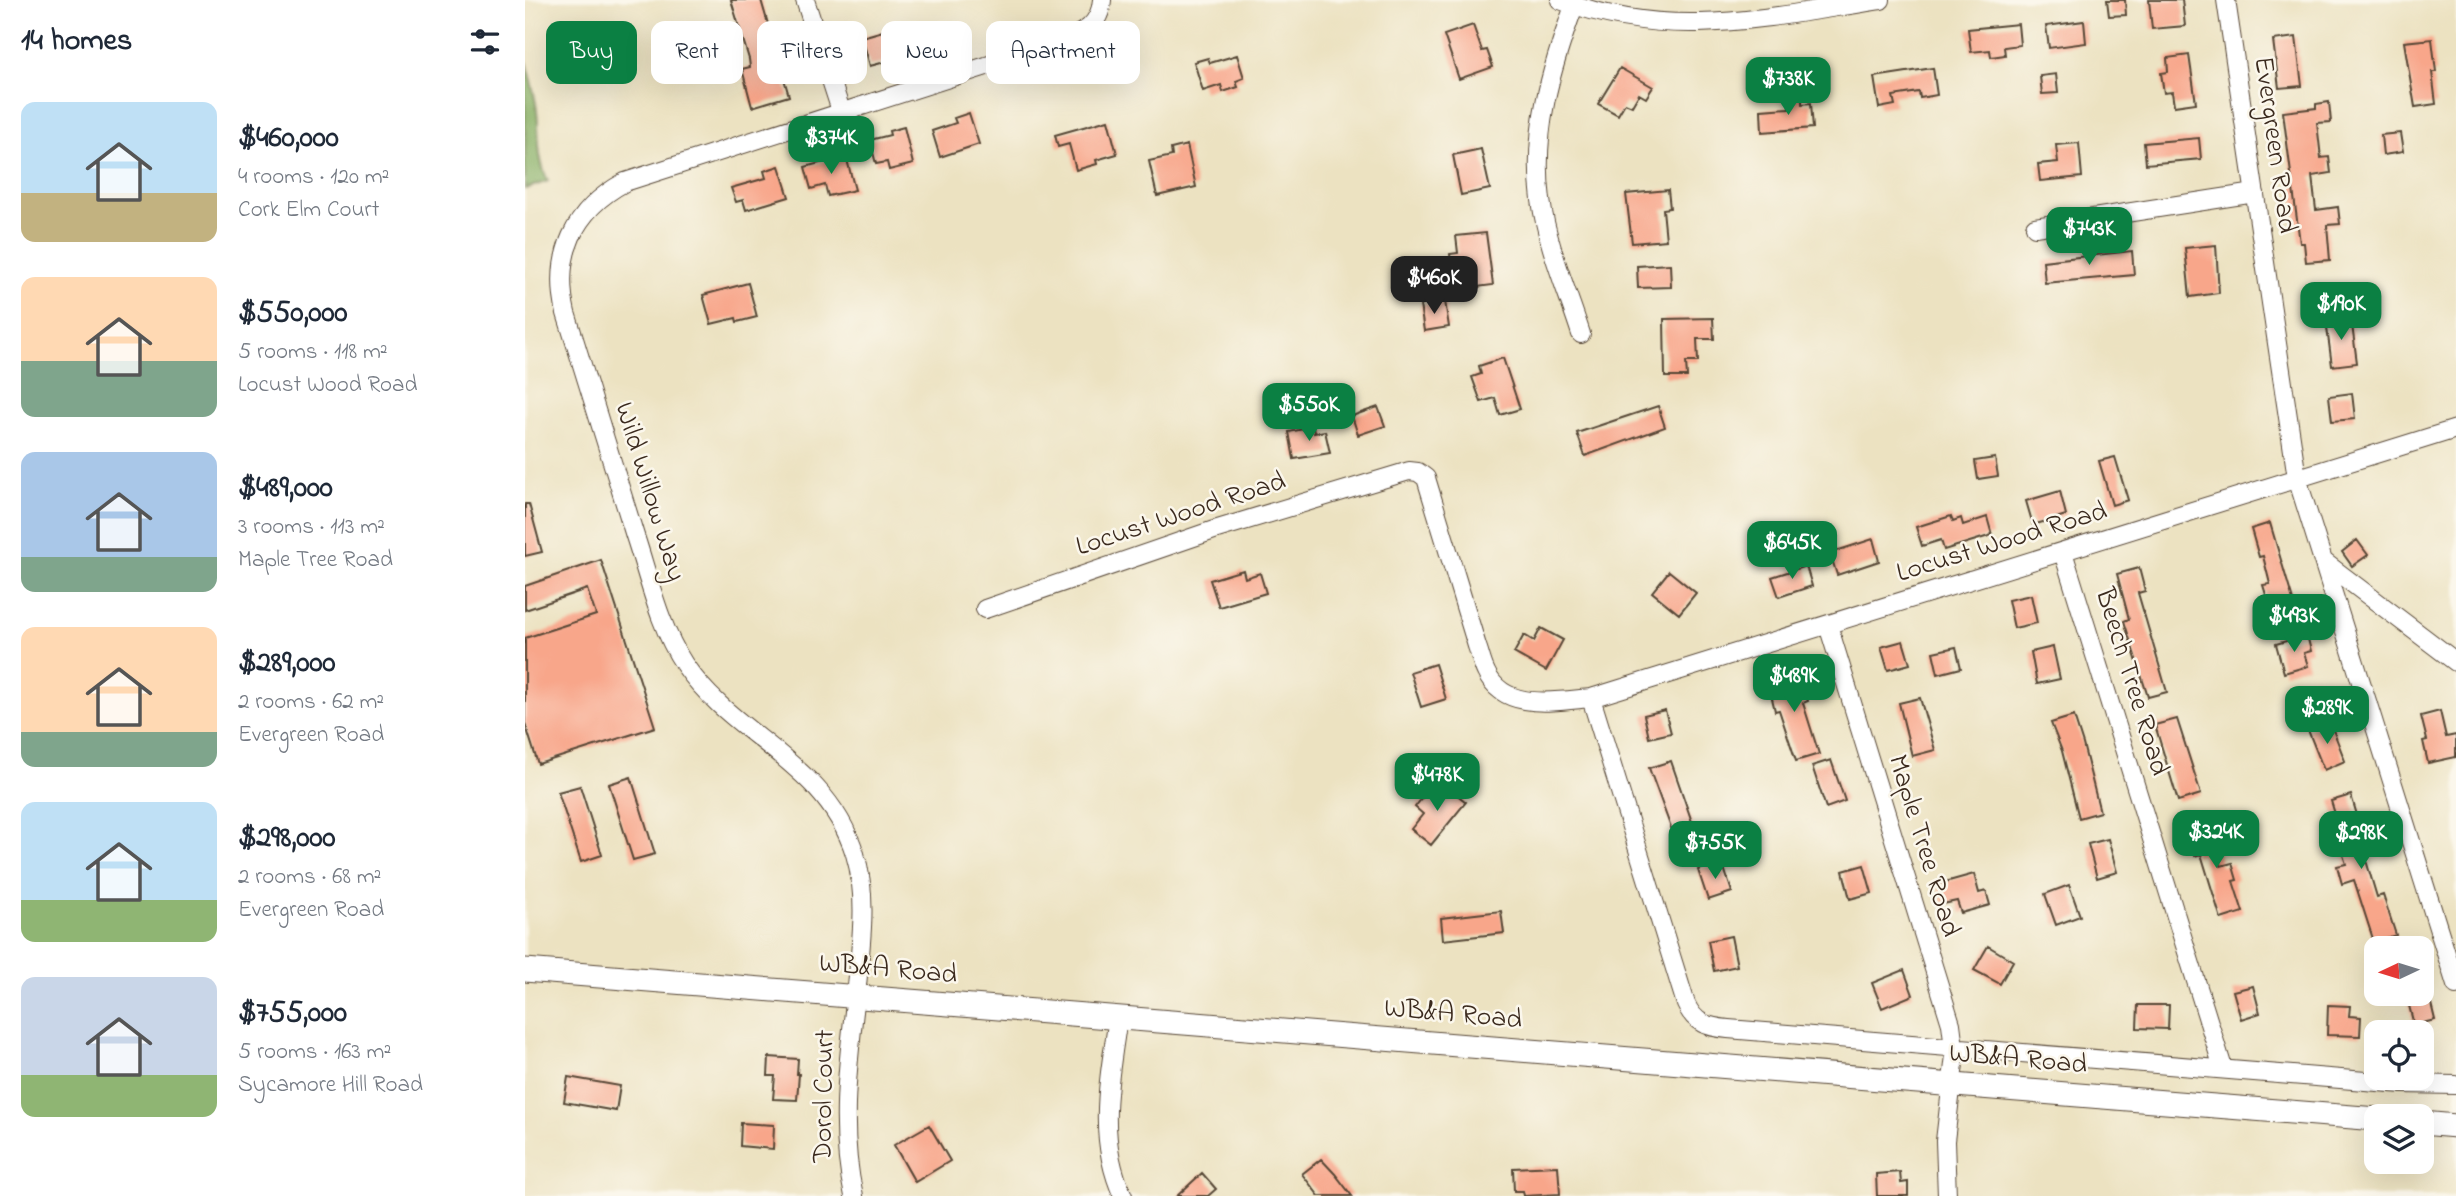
<!DOCTYPE html>
<meta charset="utf-8">
<style>
:root{--surface:#fff;--page:#f2f2f3;--text:#1f2937;--muted:#747a83;--accent:#0b8043}
body{margin:0;font-family:"Indie Flower",sans-serif;background:var(--page);color:var(--text);height:100vh;display:flex;flex-direction:column;font-size:26px;white-space:nowrap}
*{box-sizing:border-box;margin:0}
p{font-size:23px;color:var(--muted)}
.icon{flex:none;width:38px;height:38px;fill:none;stroke:currentColor;stroke-width:2;stroke-linecap:round;stroke-linejoin:round}
.map{position:relative;flex:1;overflow:hidden}
.details{display:flex;flex-direction:column;background:var(--surface);width:525px}
.details>*{flex:none}
.banner{position:absolute;left:21px;top:21px;width:665px;height:63px;display:flex;gap:14px}
.needle{width:46px;rotate:266deg}
.controls{position:absolute;left:1839px;top:936px;display:grid;gap:14px}
.controls a{display:grid;place-items:center;width:70px;height:70px;border-radius:14px;background:var(--surface);box-shadow:0 7px 28px #0002;font-size:35px}
.price{position:absolute;translate:-50% -60px;padding:0 16px;border-radius:14px;background:var(--accent);color:#fff;font-size:23px;line-height:46px;filter:drop-shadow(0 2px 4px #0008)}
.price::after{content:'';position:absolute;left:50%;top:42px;width:21px;height:16px;margin-left:-10px;background:inherit;clip-path:polygon(0 0,100% 0,50% 100%)}
.price.on{background:#222;color:#fff}
ul{padding:0;list-style:none}
li{display:flex;align-items:center;gap:21px;height:175px;padding:0 21px}
li span{display:grid;place-items:center;flex:none;width:196px;height:140px;border-radius:14px;color:#555}
li>.icon{margin-inline-start:auto}
span .icon{width:84px;height:84px;fill:#fffc;stroke-width:1}
li b{font-size:30px}
h2{display:flex;justify-content:space-between;align-items:center;height:84px;padding:0 21px;font-size:30px}
.pill{padding:0 24px;border-radius:14px;background:var(--surface);box-shadow:0 7px 28px #0002;font-size:24px;line-height:63px}
.pill.on{background:var(--accent);color:#fff}
main{display:flex;flex:1;min-height:0}
.map>svg:first-child{display:block}
.forest{fill:#89b066;stroke:#626d42;stroke-width:2}
.building{fill:#f8a68a}
.lines{fill:none;stroke-linecap:round;stroke-linejoin:round}
.minor-casing{stroke:#564636;stroke-width:20}
.tertiary-casing{stroke:#564636;stroke-width:25}
.minor{stroke:#fff;stroke-width:18}
.tertiary{stroke:#fff;stroke-width:23}
.labels{text-anchor:middle;dominant-baseline:central;stroke-width:5;stroke-linejoin:round;paint-order:stroke}
.street-label{font-size:28px;fill:#3b2a1e;stroke:#fbf7ec}
</style>
<main>
<section class="details">
<h2>14 homes<svg class="icon" aria-label="filters" viewBox="0 0 24 24"><path d="M4 7h16M4 17h16"/><circle cx="9" cy="7" r="2"/><circle cx="15" cy="17" r="2"/></svg></h2>
<ul>
<li><span style="background:linear-gradient(#bfe0f5 65%,#c2b280 0)"><svg class="icon" aria-label="home" viewBox="0 0 24 24"><path d="M3 11l9-7 9 7M6 9v11h12V9"/></svg></span><div><b>$460,000</b><p>4 rooms · 120 m²</p><p>Cork Elm Court</p></div></li>
<li><span style="background:linear-gradient(#ffd9b3 60%,#7fa58c 0)"><svg class="icon" aria-label="home" viewBox="0 0 24 24"><path d="M3 11l9-7 9 7M6 9v11h12V9"/></svg></span><div><b>$550,000</b><p>5 rooms · 118 m²</p><p>Locust Wood Road</p></div></li>
<li><span style="background:linear-gradient(#a9c7e8 75%,#7fa58c 0)"><svg class="icon" aria-label="home" viewBox="0 0 24 24"><path d="M3 11l9-7 9 7M6 9v11h12V9"/></svg></span><div><b>$489,000</b><p>3 rooms · 113 m²</p><p>Maple Tree Road</p></div></li>
<li><span style="background:linear-gradient(#ffd9b3 75%,#7fa58c 0)"><svg class="icon" aria-label="home" viewBox="0 0 24 24"><path d="M3 11l9-7 9 7M6 9v11h12V9"/></svg></span><div><b>$289,000</b><p>2 rooms · 62 m²</p><p>Evergreen Road</p></div></li>
<li><span style="background:linear-gradient(#bfe0f5 70%,#8fb573 0)"><svg class="icon" aria-label="home" viewBox="0 0 24 24"><path d="M3 11l9-7 9 7M6 9v11h12V9"/></svg></span><div><b>$298,000</b><p>2 rooms · 68 m²</p><p>Evergreen Road</p></div></li>
<li><span style="background:linear-gradient(#c9d6e8 70%,#8fb573 0)"><svg class="icon" aria-label="home" viewBox="0 0 24 24"><path d="M3 11l9-7 9 7M6 9v11h12V9"/></svg></span><div><b>$755,000</b><p>5 rooms · 163 m²</p><p>Sycamore Hill Road</p></div></li>
</ul>
</section>
<div class="map">
<svg width="1931" height="1196" viewBox="0 0 1931 1196">
<rect width="100%" height="100%" fill="#fbf7ec"/>
<filter id="ink" filterUnits="userSpaceOnUse"><feTurbulence type="fractalNoise" baseFrequency=".0143" numOctaves="2"/><feDisplacementMap in="SourceGraphic" scale="14" xChannelSelector="R" yChannelSelector="G"/><feConvolveMatrix kernelMatrix="1 2 1 2 8 2 1 2 1" color-interpolation-filters="sRGB"/></filter>
<filter id="wash" filterUnits="userSpaceOnUse"><feTurbulence type="fractalNoise" baseFrequency=".00686" numOctaves="4" result="noise"/><feDisplacementMap in="SourceGraphic" scale="28" xChannelSelector="R" yChannelSelector="G"/><feGaussianBlur stdDeviation="1.57" result="paint"/><feColorMatrix in="noise" values="0 0 0 0 0 0 0 0 0 0 0 0 0 0 0 0 0 1.4 0 .05"/><feComposite in="paint" operator="in"/></filter>
<g filter="url(#wash)">
<rect width="100%" height="100%" fill="#ece2c1"/>
<path class="forest" d="M0,59c6,22 13,45 13,67 1,21 1,37 10,55l-23,8z"/>
<g id="blocks">
<path class="building" d="M206,0h30l28,96 -37,11 -10,-38 8,-2 -1,-8z
M1582,0h18l1,15 -17,1z
M1624,0h33l3,26 -33,3z
M1559,21l2,22 -37,5 -3,-22z
M386,23l8,30 -49,13 -8,-29z
M1493,24l2,21 -16,2 1,8 -14,2 -1,-7 -19,2 -3,-23z
M948,25l9,26 5,-1 6,17 -34,12 -15,-44z
M1771,37l6,49 -23,2 -6,-48z
M1907,39l4,33h-4l4,32 -21,3 -11,-65z
M712,55l7,23 -8,3 2,6 -15,5 -2,-7 -18,6 -9,-29 14,-4 2,5z
M1664,55l7,48 -22,3 -2,-14 -8,1 -3,-20 7,-1 -1,-14z
M1095,68l33,19 -7,11 -7,-4 -7,12 -7,-3 -7,12 -20,-11z
M1408,68l4,27 -17,3 -1,-6 -26,4 2,9 -16,3 -5,-31z
M1531,74l2,19 -16,1 -2,-18z
M1277,96v8l9,-1 2,25 -51,4 -1,-22 28,-2v-11z
M1804,102l2,20 -14,1 4,35 8,-1 2,16 -19,3 4,34 22,-3 2,17 -13,1 3,35 -24,2 -2,-19h-4l-17,-131 33,-4v-4z
M444,113l10,31 -39,13 -8,-26 24,-8 -2,-5z
M583,120l9,34 -21,6 1,4 -21,6 -7,-26 -11,3 -3,-12z
M379,127l9,37 -24,6 -2,-8 -11,2 -6,-24 20,-5 -1,-4z
M1875,133l3,19 -20,3 -2,-20z
M1674,138l2,21 -55,5 -2,-21z
M1554,143l3,34 -42,4 -2,-17 20,-2 -2,-17z
M662,145l9,42 -39,9 -8,-35 23,-5 -1,-7z
M956,149l9,40 -29,6 -8,-40z
M321,156l9,34 -27,6 -3,-11 -14,4 -6,-22z
M254,166l10,31 -43,13 -3,-10 -7,2 -5,-14 35,-10 -2,-7z
M1143,190l2,18 -7,1 3,31 -34,3 -6,-49z
M961,233l7,52 -39,5 -4,-36 8,-1 -2,-17z
M1691,245l3,48 -29,4 -5,-49z
M1607,251l2,24 -89,8 -2,-22z
M1145,264l1,23 -33,1 -1,-22z
M223,283l9,34 -20,5 -1,-4 -25,6 -8,-29z
M920,301l4,26 -25,4 -4,-26z
M1826,317l6,46 -25,3 -6,-46z
M1188,318l1,21h-17l1,23h-12l1,15h-22l-1,-58z
M978,358l17,51 -20,6 -5,-17 -14,4 -9,-25 9,-3 -2,-8z
M1827,393l3,26 -23,2 -3,-25z
M1133,406l7,21 -80,29 -8,-23z
M853,407l7,19 -27,9 -6,-19z
M788,427l1,6 11,-2 5,22 -36,6 -5,-27z
M1590,457l13,43 -16,5 -13,-44z
M1470,458l3,18 -20,3 -3,-18z
M1535,491l6,24 -33,10 -7,-24z
M0,504h4l13,48 -17,4z
M1426,516l2,5 8,-3 2,7 24,-8 5,18 -48,15 -3,-10 -19,6 -6,-19z
M1745,523l24,81 -34,9 -3,-13 10,-2 -4,-13 7,-1 -7,-28 -4,1 -8,-28z
M1348,539l6,22 -42,14 -7,-22z
M1832,540l11,15 -16,11 -10,-14z
M76,560l54,167 -117,37 -13,-41v-85l71,-23 -9,-26 -62,21v-24z
M1281,566l6,20 -33,11 -7,-20z
M1614,568l6,23 -7,2 29,99 -19,5 -24,-76 5,-2 -12,-45z
M718,570l2,8 15,-5 6,20 -47,14 -9,-27z
M1144,571l27,22 -17,21 -27,-22z
M1506,595l6,28 -23,5 -6,-28z
M1016,628l22,12 -17,31 -32,-18 10,-18 10,6z
M1782,635l4,16 -7,2 4,13 -24,7 -8,-29z
M1378,641l7,23 -22,6 -7,-23z
M1431,647l5,21 -23,6 -5,-22z
M1528,647l7,32 -23,5 -6,-32z
M910,664l11,35 -25,8 -11,-35z
M1274,672l9,29 -5,2 16,51 -23,7 -17,-51 -4,1 -7,-30z
M1395,698l15,52 -23,6 -13,-53z
M1140,710l6,23 -22,5 -5,-23z
M1915,711l6,26 10,-2v22l-28,6 -5,-22 4,-1 -6,-24z
M1549,716l9,28 17,68 -21,6 -17,-67 -11,-28z
M1652,719l24,75 -23,7 -23,-76z
M1805,722l15,39 -21,9 -16,-40z
M1306,760l14,41 -19,7 -14,-42z
M1146,761l31,90 -20,7 -33,-90z
M106,777l24,77 -22,6 -24,-76z
M920,785l21,17 -35,43 -20,-16 12,-15 -8,-7 15,-19 7,7z
M55,786l22,69 -21,7 -23,-70z
M1826,795l9,30 -4,2 21,70 6,-2 13,40 -22,7 -20,-62 -12,4 -5,-18 9,-2 -4,-12 4,-2 -15,-49z
M1685,821l11,45 11,-3 5,17 -4,1 10,31 -22,7 -20,-65 -6,2 -8,-30z
M1583,839l9,33 -20,6 -9,-34z
M1197,862l10,30 -24,8 -10,-30z
M1339,865l8,28 -22,6 -7,-28z
M1449,874l5,19 7,-2 4,14 -29,8 -4,-12 -14,3 -5,-20z
M1544,885l11,31 -24,9 -11,-31z
M976,911l3,22 -61,7 -2,-22z
M1206,936l6,30 -23,5 -6,-30z
M1463,946l25,15 -13,23 -26,-14z
M1379,970l9,25 -31,13 -10,-25z
M1728,986l7,27 -19,6 -8,-28z
M1903,991l7,29 -21,5 -8,-31h16z
M1613,1005h31l-1,24 -31,-1z
M1803,1005l22,1 -1,10 12,1 -1,19 -33,-1z
M244,1057l29,2 -1,15h2l-2,26 -24,-1 2,-23h-7z
M43,1077l52,9 -4,25 -52,-9z
M216,1123l33,2 -1,24 -33,-3z
M404,1125l21,36 -35,21 -21,-37z
M796,1159l14,15 17,22h-33l-17,-22z
M1033,1166l2,28 -36,2 -1,-5h-9l-1,-23z
M1375,1172l1,11 7,-1v14h-31l-1,-22z
M677,1173l14,16 -8,7h-31z"/>
</g>
</g>
<g filter="url(#ink)">
<use href="#blocks" fill-opacity="0" stroke="#564636" stroke-width="2"/>
<g class="lines">
<defs>
<path id="minor" d="M280,0l36,111
M1035,0c112,42 207,17 321,0
M1701,0l71,478 159,507
M1049,6c-23,63 -42,125 -33,194 6,45 26,90 40,134
M1510,227l220,-34
M1538,552l160,516
M1798,561l133,101
M460,609l229,-79 195,-59 9,1 8,6 51,168c3,8 5,18 9,26 18,40 70,29 105,26l865,-269
M1303,625l123,399 4,31 -10,86 2,55
M1066,698l95,306c9,20 22,23 42,25l674,55 54,1
M593,1018c-9,61 -22,120 5,178
M329,1196c-16,-70 -5,-140 3,-210 4,-44 11,-90 -2,-132 -29,-92 -121,-116 -171,-190 -25,-38 -35,-86 -49,-128 -23,-74 -46,-149 -69,-223 -13,-57 7,-103 59,-131l436,-140c22,-9 39,-16 41,-42"/>
<path id="tertiary" d="M0,970l1852,149
M1897,1123l34,3"/>
</defs>
<use href="#minor" class="minor-casing"/>
<use href="#tertiary" class="tertiary-casing"/>
<use href="#minor" class="minor"/>
<use href="#tertiary" class="tertiary"/>
</g>
</g>
<g class="labels">
<g class="street-label">
<text transform="translate(1749 145) rotate(82)">Evergreen Road</text>
<text transform="translate(124 492) rotate(73)">Wild Willow Way</text>
<text transform="translate(656 515) rotate(-18)">Locust Wood Road</text>
<text transform="translate(1477 543) rotate(-17)">Locust Wood Road</text>
<text transform="translate(1606 682) rotate(73)">Beech Tree Road</text>
<text transform="translate(1398 846) rotate(73)">Maple Tree Road</text>
<text transform="translate(363 970) rotate(5)">WB&amp;A Road</text>
<text transform="translate(928 1015) rotate(5)">WB&amp;A Road</text>
<text transform="translate(1493 1060) rotate(5)">WB&amp;A Road</text>
<text transform="translate(300 1096) rotate(-89)">Dorol Court</text>
</g>
</g>
</svg>
<div class="controls">
<a><svg class="needle" viewBox="-14 -14 28 28"><path d="M0-13l5 13h-10z" fill="#e53935"/><path d="M0 13l5-13h-10z" fill="#747a83"/></svg></a>
<a><svg class="icon" aria-label="locate" viewBox="0 0 24 24"><circle cx="12" cy="12" r="6"/><path d="M12 2v4M12 18v4M2 12h4M18 12h4"/></svg></a>
<a><svg class="icon" aria-label="layers" viewBox="0 0 24 24"><path d="M12 4l9 5-9 5-9-5zM3 14l9 5 9-5"/></svg></a>
</div>
<b class="price" style="left:1263px;top:117px">$738K</b>
<b class="price" style="left:306px;top:176px">$374K</b>
<b class="price" style="left:1564px;top:267px">$743K</b>
<b class="price on" style="left:909px;top:316px">$460K</b>
<b class="price" style="left:1816px;top:342px">$190K</b>
<b class="price" style="left:784px;top:443px">$550K</b>
<b class="price" style="left:1267px;top:581px">$645K</b>
<b class="price" style="left:1769px;top:654px">$493K</b>
<b class="price" style="left:1269px;top:714px">$489K</b>
<b class="price" style="left:1802px;top:746px">$289K</b>
<b class="price" style="left:912px;top:813px">$478K</b>
<b class="price" style="left:1691px;top:870px">$324K</b>
<b class="price" style="left:1836px;top:871px">$298K</b>
<b class="price" style="left:1190px;top:881px">$755K</b>
<div class="banner">
<a class="pill on">Buy</a>
<a class="pill">Rent</a>
<a class="pill">Filters</a>
<a class="pill">New</a>
<a class="pill">Apartment</a>
</div>
</div>
</main>
